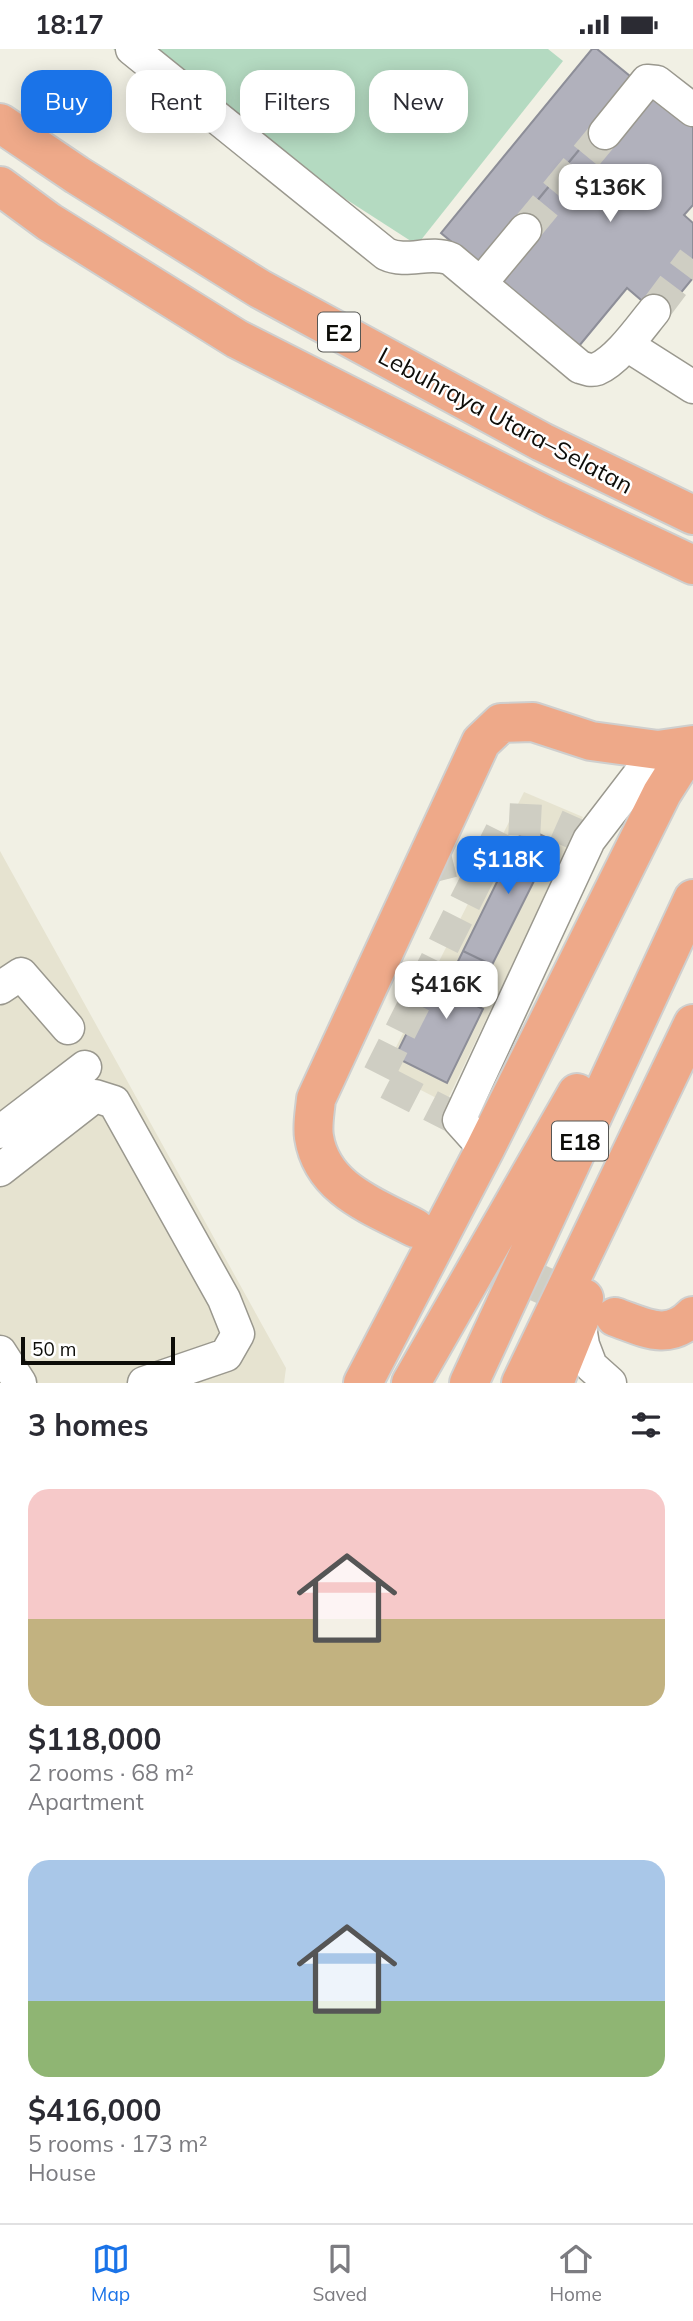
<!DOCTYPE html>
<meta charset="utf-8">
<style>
:root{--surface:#fff;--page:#f2f2f3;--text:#2b2b33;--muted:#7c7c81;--line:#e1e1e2;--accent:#1a73e8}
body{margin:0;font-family:Mulish,sans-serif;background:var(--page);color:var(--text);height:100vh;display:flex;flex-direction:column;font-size:26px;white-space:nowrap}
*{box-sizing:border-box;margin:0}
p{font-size:23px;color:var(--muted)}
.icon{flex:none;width:38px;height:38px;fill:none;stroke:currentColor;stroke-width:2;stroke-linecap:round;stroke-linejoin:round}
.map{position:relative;height:1334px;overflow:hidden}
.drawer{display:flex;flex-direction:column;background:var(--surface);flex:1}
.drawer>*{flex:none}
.guide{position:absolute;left:21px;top:21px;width:651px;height:63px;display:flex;gap:14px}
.scale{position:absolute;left:21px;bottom:18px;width:154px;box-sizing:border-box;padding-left:7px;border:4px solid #0d0d09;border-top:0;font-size:19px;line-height:24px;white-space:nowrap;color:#0d0d09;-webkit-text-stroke:5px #fff;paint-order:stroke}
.price{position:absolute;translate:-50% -60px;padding:0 16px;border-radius:14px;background:#fff;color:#222;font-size:23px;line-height:46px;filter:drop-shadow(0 2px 4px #0008)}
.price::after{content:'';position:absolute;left:50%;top:42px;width:21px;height:16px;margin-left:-10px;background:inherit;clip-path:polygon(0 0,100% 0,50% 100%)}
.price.active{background:var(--accent);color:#fff}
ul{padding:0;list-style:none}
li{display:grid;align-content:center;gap:14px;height:371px;padding:0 28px}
li span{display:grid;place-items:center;height:217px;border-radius:21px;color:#555}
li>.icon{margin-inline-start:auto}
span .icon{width:126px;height:126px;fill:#fffc;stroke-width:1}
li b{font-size:30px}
h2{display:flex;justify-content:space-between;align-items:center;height:84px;padding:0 28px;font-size:30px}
.pill{padding:0 24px;border-radius:21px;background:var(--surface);box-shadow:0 4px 18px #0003;font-size:24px;line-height:63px}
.pill.active{background:var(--accent);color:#fff}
.status{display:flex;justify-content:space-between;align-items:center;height:49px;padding:0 35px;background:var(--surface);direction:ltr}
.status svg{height:19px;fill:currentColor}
.dock{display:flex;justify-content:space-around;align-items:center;height:98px;border-top:2px solid var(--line);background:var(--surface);font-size:19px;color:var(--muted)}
.dock a{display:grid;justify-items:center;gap:4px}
.dock .active{color:var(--accent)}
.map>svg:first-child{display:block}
.built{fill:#e6e3d0}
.green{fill:#b4dac1}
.building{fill:#b1b1bc;stroke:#8d8e98;stroke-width:2}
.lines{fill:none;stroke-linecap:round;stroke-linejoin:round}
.minor-tunnel{stroke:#cfcec3;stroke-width:32;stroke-dasharray:32 16;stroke-linecap:butt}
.highway-tunnel{stroke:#cfcec3;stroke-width:38;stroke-dasharray:38 19;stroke-linecap:butt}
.minor-casing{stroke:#9a988e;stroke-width:35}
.highway-casing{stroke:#cfcfce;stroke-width:42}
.minor{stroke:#fff;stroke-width:32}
.highway{stroke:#eea989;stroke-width:38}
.labels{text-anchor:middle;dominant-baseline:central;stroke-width:5;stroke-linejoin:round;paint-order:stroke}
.shield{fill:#fff;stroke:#565653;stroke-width:2}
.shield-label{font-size:23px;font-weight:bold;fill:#0d0d09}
.street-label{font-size:24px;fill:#0d0d09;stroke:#fff}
</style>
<div class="status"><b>18:17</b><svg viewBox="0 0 49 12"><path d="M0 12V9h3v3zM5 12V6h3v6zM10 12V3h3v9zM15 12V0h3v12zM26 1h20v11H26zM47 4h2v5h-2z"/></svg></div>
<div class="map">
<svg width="693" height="1334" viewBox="0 0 693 1334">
<rect width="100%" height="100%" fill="#f1f0e4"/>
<path class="built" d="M524,743l59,25 -137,286 -62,-32z
M0,802l286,517 -2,15h-284z"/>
<path class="green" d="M113,0h435l15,12 -146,184z"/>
<path class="building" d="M592,0h5l39,32 -154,186 -41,-34z
M653,46l40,32v78l-9,10 9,8v55l-32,39 -34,-29 -48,58 -81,-66 20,-56 80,-97z
M524,778l30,14 -62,124 -29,-14z
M463,902l29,14 -19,39 10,5 -36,74 -52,-26 36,-73 13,6z"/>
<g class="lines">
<path class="minor-tunnel" d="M525,181l80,-97
M654,262l39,-52
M422,820l67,-17
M459,1071l-82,-42 130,-259 39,2 43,19"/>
<path class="highway-tunnel" d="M415,1179l179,80"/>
<defs>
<path id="minor" d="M132,0l254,205c21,10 44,-4 65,5l129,108c6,2 11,4 17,2 21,-9 43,-41 57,-58
M605,84l42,-52 10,1 36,28
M481,234l44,-53
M627,296l66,42
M0,939l21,-14 47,54
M0,1083l85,-65
M485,1100l-26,-29 130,-280 69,-90
M0,1121l95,-74 19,6 110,197 14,35 -12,21 -82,28
M579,1272l4,24 8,21 19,17
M0,1303l20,31"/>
<path id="highway" d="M0,74l77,52 183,114 282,153 151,73
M0,137l49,36 188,117 316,160 140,66
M415,1179c-42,-22 -93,-39 -101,-91 -2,-12 1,-26 2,-38l165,-357 20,-19 32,-1 58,19 67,9 35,-5
M615,1268c29,10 53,25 78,-1
M363,1334l122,-234 177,-356 22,-35 9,-9
M411,1334l166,-290
M469,1334l224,-484
M521,1334l172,-359
M554,1334l25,-62 5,-23"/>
</defs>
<use href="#minor" class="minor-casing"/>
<use href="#highway" class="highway-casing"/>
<use href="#minor" class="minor"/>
<use href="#highway" class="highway"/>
</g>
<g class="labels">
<g class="shield">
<rect x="318" y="263.5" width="42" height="39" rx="5"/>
<rect x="552" y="1072.5" width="56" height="39" rx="5"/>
</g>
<g class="shield-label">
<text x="339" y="283">E2</text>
<text x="580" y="1092">E18</text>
</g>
<g class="street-label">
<text transform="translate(506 371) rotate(28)">Lebuhraya Utara–Selatan</text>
</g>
</g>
</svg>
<div class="scale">50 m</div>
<b class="price" style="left:610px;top:175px">$136K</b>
<b class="price active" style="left:508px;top:847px">$118K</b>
<b class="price" style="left:446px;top:972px">$416K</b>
<div class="guide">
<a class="pill active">Buy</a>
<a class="pill">Rent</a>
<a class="pill">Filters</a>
<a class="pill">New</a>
</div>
</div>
<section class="drawer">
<h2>3 homes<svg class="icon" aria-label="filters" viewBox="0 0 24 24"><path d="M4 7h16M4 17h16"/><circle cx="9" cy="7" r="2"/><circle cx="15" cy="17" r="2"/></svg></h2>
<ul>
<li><span style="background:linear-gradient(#f6c9c9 60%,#c2b280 0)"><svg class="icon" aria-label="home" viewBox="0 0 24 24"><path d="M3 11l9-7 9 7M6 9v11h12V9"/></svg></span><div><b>$118,000</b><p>2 rooms · 68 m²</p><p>Apartment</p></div></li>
<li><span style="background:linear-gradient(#a9c7e8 65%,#8fb573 0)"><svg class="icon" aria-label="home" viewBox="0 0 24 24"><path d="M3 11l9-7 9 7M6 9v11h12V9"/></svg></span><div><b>$416,000</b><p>5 rooms · 173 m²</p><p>House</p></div></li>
</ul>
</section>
<nav class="dock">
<a class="active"><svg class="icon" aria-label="map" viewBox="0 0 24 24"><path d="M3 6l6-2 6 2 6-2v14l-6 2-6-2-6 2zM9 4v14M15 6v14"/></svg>Map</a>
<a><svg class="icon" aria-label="saved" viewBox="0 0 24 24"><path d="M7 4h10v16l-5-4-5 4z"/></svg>Saved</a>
<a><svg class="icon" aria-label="home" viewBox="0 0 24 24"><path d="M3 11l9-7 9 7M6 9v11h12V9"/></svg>Home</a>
</nav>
